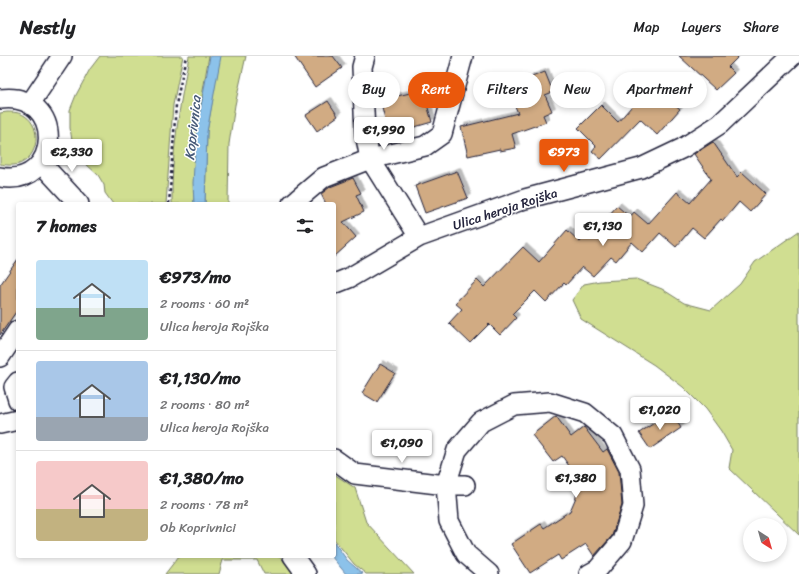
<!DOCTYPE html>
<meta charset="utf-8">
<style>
:root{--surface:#fff;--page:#f2f2f2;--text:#202124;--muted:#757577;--line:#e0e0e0;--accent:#ea580c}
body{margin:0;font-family:Sriracha,sans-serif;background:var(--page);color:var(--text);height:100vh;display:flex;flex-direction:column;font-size:15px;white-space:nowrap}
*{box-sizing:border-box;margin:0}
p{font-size:13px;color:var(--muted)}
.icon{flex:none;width:22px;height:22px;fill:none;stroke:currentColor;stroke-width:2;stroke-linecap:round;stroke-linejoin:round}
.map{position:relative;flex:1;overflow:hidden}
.drawer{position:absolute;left:16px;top:146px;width:320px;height:356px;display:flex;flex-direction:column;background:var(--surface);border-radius:4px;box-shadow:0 2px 6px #0003}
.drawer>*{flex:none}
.banner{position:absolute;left:348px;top:16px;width:380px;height:36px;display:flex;gap:8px}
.needle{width:26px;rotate:143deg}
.tools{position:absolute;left:743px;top:462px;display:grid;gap:8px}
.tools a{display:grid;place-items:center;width:44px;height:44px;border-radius:50%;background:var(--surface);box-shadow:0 2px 6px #0003;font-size:20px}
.price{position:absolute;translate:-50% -34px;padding:0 9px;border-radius:4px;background:#fff;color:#222;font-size:13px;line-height:26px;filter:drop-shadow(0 1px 2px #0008)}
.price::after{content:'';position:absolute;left:50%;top:24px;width:12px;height:9px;margin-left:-6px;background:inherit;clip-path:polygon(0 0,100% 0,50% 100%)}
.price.selected{background:var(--accent);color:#fff}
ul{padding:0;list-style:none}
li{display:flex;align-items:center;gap:12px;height:100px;padding:0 20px}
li+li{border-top:1px solid var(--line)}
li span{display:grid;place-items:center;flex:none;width:112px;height:80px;border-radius:4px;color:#555}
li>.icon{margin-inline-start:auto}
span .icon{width:48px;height:48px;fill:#fffc;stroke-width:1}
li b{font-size:17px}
h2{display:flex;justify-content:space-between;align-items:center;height:48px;padding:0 20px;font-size:17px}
.pill{padding:0 14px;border-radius:18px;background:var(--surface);box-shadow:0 2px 6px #0003;font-size:14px;line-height:36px}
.pill.selected{background:var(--accent);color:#fff}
header{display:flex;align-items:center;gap:24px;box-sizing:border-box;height:56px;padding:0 20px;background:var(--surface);border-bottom:1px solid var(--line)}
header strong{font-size:19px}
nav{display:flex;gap:22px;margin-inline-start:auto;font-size:14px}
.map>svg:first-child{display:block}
.green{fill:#d0de91;stroke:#798066}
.water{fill:#8cc2ea;stroke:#6282a4}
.building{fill:#d1ab83;stroke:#22223b;filter:url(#shadow)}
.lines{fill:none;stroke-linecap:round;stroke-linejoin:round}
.minor-casing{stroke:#22223b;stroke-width:22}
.path{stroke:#22223b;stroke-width:2.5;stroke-dasharray:3 3;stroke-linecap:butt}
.minor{stroke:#fff;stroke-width:19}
.labels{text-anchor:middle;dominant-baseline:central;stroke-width:3;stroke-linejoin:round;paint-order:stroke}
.street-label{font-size:13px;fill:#22223b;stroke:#fff}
.water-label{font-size:14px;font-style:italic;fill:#475a78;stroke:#fff}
</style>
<header>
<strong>Nestly</strong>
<nav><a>Map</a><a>Layers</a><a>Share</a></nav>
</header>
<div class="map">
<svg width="799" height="518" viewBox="0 0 799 518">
<defs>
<filter id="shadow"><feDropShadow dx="3.5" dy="-3.5" stdDeviation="0" flood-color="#0004"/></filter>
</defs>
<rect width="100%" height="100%" fill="#fff"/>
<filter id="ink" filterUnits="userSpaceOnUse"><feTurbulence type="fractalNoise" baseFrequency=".025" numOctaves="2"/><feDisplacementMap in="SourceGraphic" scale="8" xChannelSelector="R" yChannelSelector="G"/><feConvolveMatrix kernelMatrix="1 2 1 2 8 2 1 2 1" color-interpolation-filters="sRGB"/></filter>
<g filter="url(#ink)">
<path class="green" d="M100,0h83l-10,49 -7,99h-53l-8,-11 -1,-8 -6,-10 -24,-22 -4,-25v-18l6,-15 14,-26z
M189,0h20c-9,49 -16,98 -15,148h-22c-1,-50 8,-99 17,-148z
M220,0h26l-11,49 -6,39 -1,60h-23l2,-72z
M7,56c6,0 12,0 18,4 17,11 14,41 -6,48 -7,2 -13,1 -19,0v-51z
M799,175v304l-70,-67 3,-18 -11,-19 -16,-22 -22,-22 -29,-22 -73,-46 -9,-19 12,-16 16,-3 36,-2 26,10 22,14 27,7 29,-26 15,-22z
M334,418l21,14 11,34 48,52h-48l-12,-10 -20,-25z
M179,500h101l14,18h-30l-7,-14h-34l-4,14h-54z"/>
<path class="water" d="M210,0h11l-14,76 -2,72h-11l-1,-21 3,-49z
M334,486l13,18 16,14h-17l-15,-18h3z"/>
<path class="building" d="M294,0h39l9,12 -27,19z
M679,0h60l-11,11 6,6 -18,17z
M545,16l8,20 -8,3 7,16 -9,4 3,7 -34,12 4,14 -16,3v-2l-32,7 -7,-29 57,-14 -8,-18 23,-9 -4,-8z
M651,28l29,25 -23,26 -17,-16 -39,40 -9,-8 4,-5 -18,-18 23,-23 17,17z
M423,34l9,32 -31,9 -3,-7 -11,4 -7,-28z
M328,45l10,15 -21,15 -11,-16z
M713,86l24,35 5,-5 24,22 -16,18 -11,-10 -16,19 -2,-2 -17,19 -12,-10 -16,19 -16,-14 -17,19 -11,-10 -16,19 -5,-4 -18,19 -11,-9 -16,18 -2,-2 -18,19 -11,-11 -23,23 4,4 -16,17 -11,-11 -19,19 -21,-20 13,-14 -7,-6 22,-23 7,7 39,-40 16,15 28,-32 13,12 4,-6 3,3 30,-33 13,11 4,-5 14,12 29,-32 13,11 21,-24 -17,-25z
M457,115l11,27 -43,15 -10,-27z
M353,122l8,15 -5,2 8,17 -21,10 13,15 -22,20v-53h-8l-5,-10 9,-7z
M18,203v50l-18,26v-50z
M380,308l15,9 -18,29 -15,-9z
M671,356l10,16 -31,21 -11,-16z
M556,360l15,21 13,-10 19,25 4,-3 12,23 3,33 -10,31 -18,20 -8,-12 -25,16 -3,-5 -28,18 -19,-29 30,-20 3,4 26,-17 6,-14 2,-14 -4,-10 -12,-17 -9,6 -21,-27z"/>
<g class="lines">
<defs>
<path id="minor" d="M365,0l-3,11 3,66 5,26 49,78
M0,43c67,-9 62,90 0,78
M30,48l32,-48
M41,107l38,41
M292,148l32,-27 46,-18 55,-13 17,-12 21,-78
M334,228l15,-6 70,-41 106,-38 116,-31 42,-20 37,-24 72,-68
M0,301l18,-27
M18,326l-4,5 4,13
M0,368l18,-4
M334,403l21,15 91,11h19
M293,500l13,18
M489,518l-23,-20 -17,-33 -3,-36 11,-35 24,-28 33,-17 36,-3 35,11 28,23 17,33 3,37 -11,35 -24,28 -9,5"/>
</defs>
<use href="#minor" class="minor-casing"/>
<path class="path" d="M169,148l7,-99 10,-49"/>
<use href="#minor" class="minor"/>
</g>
</g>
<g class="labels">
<g class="street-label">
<text transform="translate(505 153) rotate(-18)">Ulica heroja Rojška</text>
</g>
<g class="water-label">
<text transform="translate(193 72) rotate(-84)">Koprivnica</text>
</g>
</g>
</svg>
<div class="tools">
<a><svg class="needle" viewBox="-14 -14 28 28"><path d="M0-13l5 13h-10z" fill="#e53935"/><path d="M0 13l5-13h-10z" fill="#757577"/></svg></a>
</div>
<b class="price" style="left:384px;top:95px">€1,990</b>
<b class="price" style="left:72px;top:117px">€2,330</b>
<b class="price selected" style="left:564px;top:117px">€973</b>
<b class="price" style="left:603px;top:191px">€1,130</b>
<b class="price" style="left:660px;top:375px">€1,020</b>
<b class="price" style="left:402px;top:408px">€1,090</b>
<b class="price" style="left:576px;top:443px">€1,380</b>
<div class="banner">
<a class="pill">Buy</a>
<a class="pill selected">Rent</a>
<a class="pill">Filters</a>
<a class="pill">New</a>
<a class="pill">Apartment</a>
</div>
<section class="drawer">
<h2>7 homes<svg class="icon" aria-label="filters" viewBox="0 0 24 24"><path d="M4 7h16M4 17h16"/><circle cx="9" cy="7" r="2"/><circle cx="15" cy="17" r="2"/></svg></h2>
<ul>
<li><span style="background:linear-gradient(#bfe0f5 60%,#7fa58c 0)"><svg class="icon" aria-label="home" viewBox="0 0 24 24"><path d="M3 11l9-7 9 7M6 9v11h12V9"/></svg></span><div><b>€973/mo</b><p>2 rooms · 60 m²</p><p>Ulica heroja Rojška</p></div></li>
<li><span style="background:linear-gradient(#a9c7e8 70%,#9aa5b1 0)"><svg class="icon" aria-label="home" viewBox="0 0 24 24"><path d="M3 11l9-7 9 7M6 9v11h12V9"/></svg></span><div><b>€1,130/mo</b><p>2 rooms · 80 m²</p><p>Ulica heroja Rojška</p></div></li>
<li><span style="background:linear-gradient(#f6c9c9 60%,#c2b280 0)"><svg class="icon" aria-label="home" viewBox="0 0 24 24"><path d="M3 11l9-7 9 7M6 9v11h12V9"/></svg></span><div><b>€1,380/mo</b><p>2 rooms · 78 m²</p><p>Ob Koprivnici</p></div></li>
</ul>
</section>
</div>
